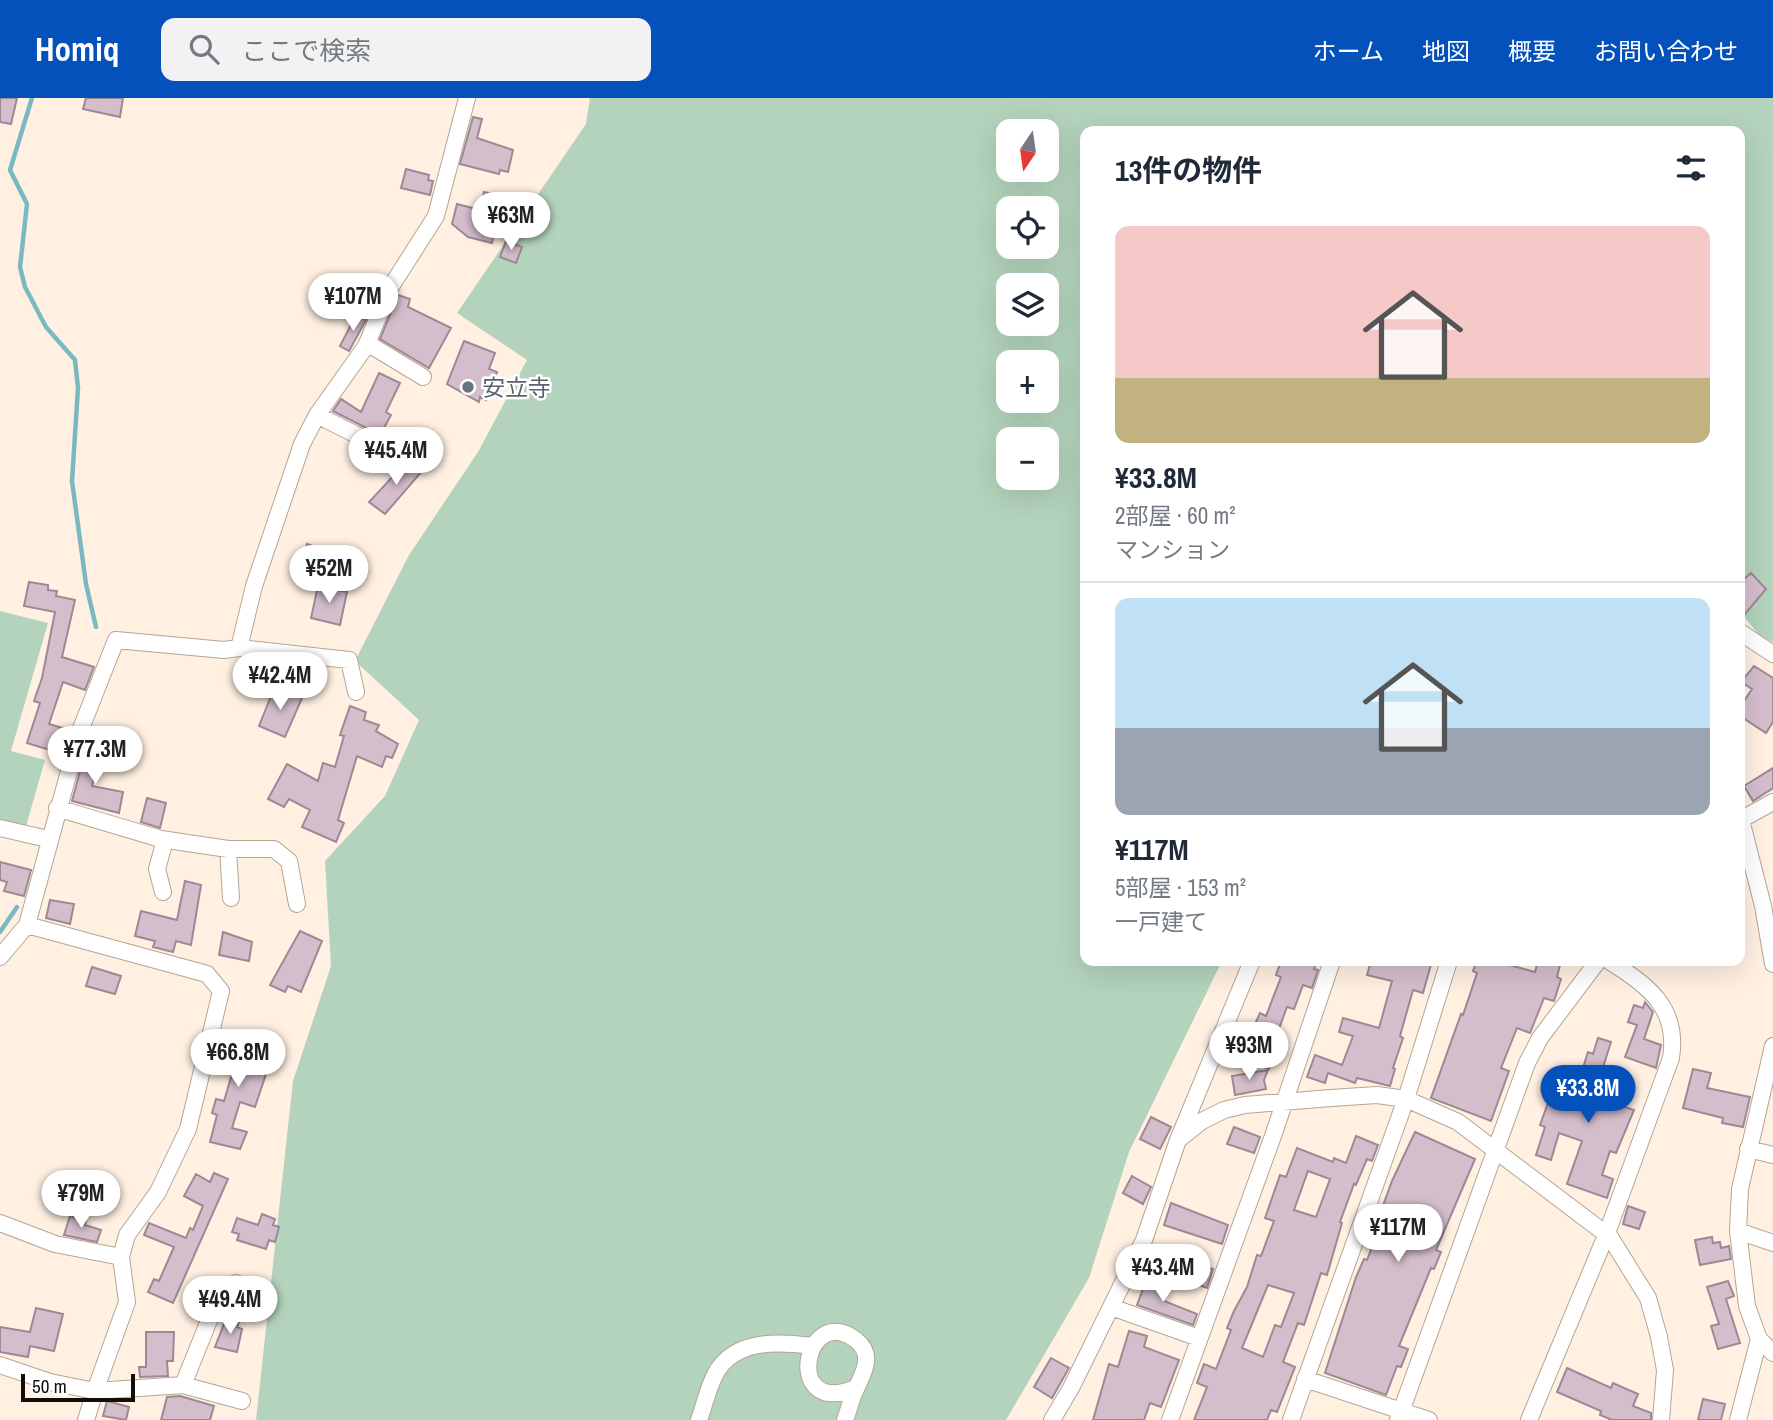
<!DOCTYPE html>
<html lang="ja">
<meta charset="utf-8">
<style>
:root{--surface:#fff;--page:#f2f2f3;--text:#1f2937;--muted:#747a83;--line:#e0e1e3;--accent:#0551bb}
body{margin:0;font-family:"Archivo Narrow","Noto Sans JP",sans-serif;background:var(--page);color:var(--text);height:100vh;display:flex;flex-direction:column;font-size:26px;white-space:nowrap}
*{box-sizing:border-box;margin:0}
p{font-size:23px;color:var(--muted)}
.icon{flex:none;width:38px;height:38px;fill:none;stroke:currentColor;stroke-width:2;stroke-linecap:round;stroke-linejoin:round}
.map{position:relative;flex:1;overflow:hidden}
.sheet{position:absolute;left:1080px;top:28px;width:665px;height:840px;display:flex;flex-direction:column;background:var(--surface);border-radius:14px;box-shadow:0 7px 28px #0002}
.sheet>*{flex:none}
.needle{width:46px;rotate:193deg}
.fabs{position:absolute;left:996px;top:21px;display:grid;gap:14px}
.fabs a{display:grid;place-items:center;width:63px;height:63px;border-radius:14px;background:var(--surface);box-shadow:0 7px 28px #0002;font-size:35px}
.scale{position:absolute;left:21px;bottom:18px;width:114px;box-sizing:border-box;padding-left:7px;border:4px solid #130e08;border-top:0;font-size:19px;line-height:24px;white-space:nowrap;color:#130e08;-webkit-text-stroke:5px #fff;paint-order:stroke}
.price{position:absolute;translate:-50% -60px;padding:0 16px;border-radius:24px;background:#fff;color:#222;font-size:23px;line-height:46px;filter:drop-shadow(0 2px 4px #0008)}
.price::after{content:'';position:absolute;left:50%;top:42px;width:21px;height:16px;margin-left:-10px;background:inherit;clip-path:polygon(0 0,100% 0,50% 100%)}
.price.current{background:var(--accent);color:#fff}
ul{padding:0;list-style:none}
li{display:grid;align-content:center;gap:14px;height:371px;padding:0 35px}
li+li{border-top:2px solid var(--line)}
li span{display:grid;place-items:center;height:217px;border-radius:14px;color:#555}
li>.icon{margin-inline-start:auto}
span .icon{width:126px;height:126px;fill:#fffc;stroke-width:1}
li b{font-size:30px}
h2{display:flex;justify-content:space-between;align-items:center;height:84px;padding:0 35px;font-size:30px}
header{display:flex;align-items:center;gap:42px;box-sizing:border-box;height:98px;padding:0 35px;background:var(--accent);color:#fff}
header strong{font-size:33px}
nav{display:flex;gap:38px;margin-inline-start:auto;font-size:24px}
.search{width:490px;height:63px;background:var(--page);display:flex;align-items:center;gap:18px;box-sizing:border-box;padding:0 24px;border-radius:14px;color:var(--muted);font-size:26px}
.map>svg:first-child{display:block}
.green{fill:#b3d3bc;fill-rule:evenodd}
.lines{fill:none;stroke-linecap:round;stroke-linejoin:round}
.stream{stroke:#7ab9c2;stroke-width:4.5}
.building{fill:#d5becc;stroke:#9d8895;stroke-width:2;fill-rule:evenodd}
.minor-casing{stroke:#b6a594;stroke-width:18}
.minor{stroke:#fff;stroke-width:16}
.worship-dot{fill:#6b7280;stroke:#fff;stroke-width:2.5}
.labels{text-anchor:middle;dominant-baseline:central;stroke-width:5;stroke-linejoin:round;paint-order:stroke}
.worship-label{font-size:23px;fill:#5b616d;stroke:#fff;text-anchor:start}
</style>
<header>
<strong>Homiq</strong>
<div class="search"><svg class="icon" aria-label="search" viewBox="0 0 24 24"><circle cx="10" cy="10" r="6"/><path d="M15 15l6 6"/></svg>ここで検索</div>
<nav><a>ホーム</a><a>地図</a><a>概要</a><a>お問い合わせ</a></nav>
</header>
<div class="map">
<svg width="1773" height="1322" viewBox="0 0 1773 1322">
<rect width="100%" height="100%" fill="#fff0e2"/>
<path class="green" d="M590,0h1183v544l-13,-6 -20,-24v-481h-655v830h137l-93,191 -40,126 -83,142h-750l37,-339 38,-115 -6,-105 60,-65 34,-76 -64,-59 54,-106 69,-103 49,-92 -70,-47 129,-189zM1008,33h38v39h-38zM1008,110h38v39h-38zM1008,187h38v39h-38zM1008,264h38v39h-38zM1008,341h38v39h-38z
M0,513l48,12 -37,128 34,9 -19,66 -26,-4z"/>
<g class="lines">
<path class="stream" d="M32,0l-22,72 17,34 -7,63 5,20 21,40 29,33 3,28 -6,93 14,103 10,43
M0,834l17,-25"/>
</g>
<path class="building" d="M0,0h17l-6,26 -11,-2z
M86,0h37l-3,19 -37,-8z
M473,19l9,2 -5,19 36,12 -5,22 -8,-2 -1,4 -39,-10z
M406,71l23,6 -1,5 5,1 -3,14 -29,-7z
M484,94l17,4 -9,47 -24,-6 -16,-13 5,-20 23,6z
M506,143l16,6 -6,16 -16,-6z
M398,197l12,4 -2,8 43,21 -22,40 -49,-29z
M356,217l10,5 -17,31 -9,-5z
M464,243l31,12 -6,16 8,3 -11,28 -6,-3 -1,5 -32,-18z
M379,275l21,10 -14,29 5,3 -11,20 -47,-24 8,-12 20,13z
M409,361l14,11 -38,44 -16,-12z
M307,446l24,9 -10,17 -19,-9z
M1751,475l15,16 -26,31v-37z
M29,484l19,3v5l9,1 -1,5 19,4 -13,57 32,10 -9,23 -22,-8 -14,42 20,6 -6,24 -36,-11 13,-40 -6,-2 8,-23 13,-66 -31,-6z
M318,488l29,6 -7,33 -29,-7z
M254,562l17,2 -6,24 -17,-5z
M1754,568l19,12v44l-7,11 -26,-17v-9l12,-18 -11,-7z
M275,588l27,12 -17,39 -26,-11z
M350,608l16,6 -2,8 15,5 -3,6 22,13 -6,14 -6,-2 -4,11 -25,-11 -19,64 6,3 -8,19 -34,-15 8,-17 -21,-11 -5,8 -16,-8 19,-35 31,17 5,-18 12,4 9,-31 -4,-1z
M88,644l10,3 -6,25 4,1 -4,15 31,6 -4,21 -47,-12z
M1773,670v20l-20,13 -9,-15z
M147,700l19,5 -6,25 -19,-6z
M0,764l31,8 -7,26 -20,-5 3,-9 -7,-2z
M185,783l16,4 -10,60 -15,-4 -3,11 -20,-5 2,-6 -20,-5 6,-25 36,9z
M50,802l24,4 -4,20 -24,-6z
M300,833l22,10 -21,51 -13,-6 -3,6 -15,-7z
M223,834l29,10 -3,19 -30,-6z
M1281,863h36l-3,8 4,1 -6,18 -9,-3 -9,24 -7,-2 -16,43 4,1 -6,18 -29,-12 20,-44 6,3 15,-39 -5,-2z
M1371,863h61l-9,32 -10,-3 -13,46 3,2 -10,30 2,1 -5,17 -33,-8 -2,5 -27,-10 -3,10 -18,-6 8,-22 27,10 11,-29 -14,-4 4,-14 36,10 13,-47 -25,-6z
M1477,863h30l-1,3 29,8 3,-11h23l-4,16 4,2 -7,22 -10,-3 -14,35 -13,-5 -16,40 8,3 -18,50 -60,-23 30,-84 2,1 14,-42 -4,-2z
M92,869l29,9 -6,18 -29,-8z
M1645,904l8,10 -9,27 17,6 -5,23 -31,-11 12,-32 -9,-3 6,-17 9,3z
M223,937l13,3 -1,4 33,9 -5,19 4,1 -12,36 -15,-5 -8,26 15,4 -7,17 -30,-7 7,-27 -5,-2 4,-14 8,2 11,-37 -18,-5z
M1598,940l13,4 -15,48 17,6 -2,6 23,8 -18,43 -6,-2 -8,24 11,4 -6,19 -40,-14 15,-43 -23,-8 -8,27 -15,-5 9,-28 -5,-2 8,-22 15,6 14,-33 3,1 8,-25 5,2z
M1693,971l18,4 -4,15 43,9 -7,30 -21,-4 1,-5 -40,-10z
M1268,972l-4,10 2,9 -31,6 -3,-19z
M1151,1019l20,10 -11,22 -20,-10z
M1234,1029l26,10 -6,16 -27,-9z
M1415,1034l60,27 -39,91 5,2 -7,17 -3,-1 -32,78 9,3 -7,18 -4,-1 -11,29 -61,-22 31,-96 8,-18 3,1 17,-44 -4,-2 12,-33z
M1356,1038l22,9 -6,16 -5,-2 -11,26 -2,-1 -14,38 2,1 -15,52 -6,-2 -17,52 -6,-2 -15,39 12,5 -18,45 -6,-2 -4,10h-73l13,-33 -10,-4 7,-19 12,5 15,-39 -4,-2 7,-17 13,-24 10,-32 4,1 13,-35 -9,-3 15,-43 6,2 11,-29 36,14 1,-4 12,5zM1308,1073l22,8 -14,38 -22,-7zM1268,1187l26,8 -13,34 -6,-2 -12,32 -21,-9z
M214,1075l14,6 -55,124 -25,-11 6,-13 5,2 15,-34 -30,-12 5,-12 37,15 4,-10 3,2 10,-24 -19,-10 12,-22 14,8z
M1132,1078l19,11 -8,17 -20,-11z
M1171,1105l57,22 -6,19 -58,-19z
M1628,1108l17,6 -6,17 -16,-5z
M262,1116l13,5 -2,6 6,2 -4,15 -6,-2 -3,9 -29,-9 2,-6 -7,-2 5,-14 21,7z
M70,1118l16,5 -1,4 16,5 -4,12 -33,-7z
M1712,1139l1,6 7,-1 1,6 8,-2 2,13 -31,6 -5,-25z
M1192,1163l21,8 -6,19 -22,-8z
M1146,1183l22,9 -4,11 33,13 -4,11 -56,-20z
M1728,1183l6,15 -8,3 14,44 -22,6 -7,-23 8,-2 -12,-37z
M36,1210l27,6 -9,37 -24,-5 -2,11 -28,-5v-25l30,5z
M226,1221l13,3 -2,5 5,2 -5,23 -22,-5z
M1129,1233l18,5 -3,11 35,13 -18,47 -11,-4 -6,17h-51l16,-56 9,3z
M146,1234h28l-1,29h-6l1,15 -28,1 -1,-10h7z
M1051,1260l18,10 -17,30 -18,-11z
M1567,1270l44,20 2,-5 25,11 -5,12 18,7v7h-39l-12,-5 1,-4 -44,-19z
M180,1298l34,10 -4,14h-49l6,-23z
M1703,1301l22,5 -4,16h-23z
M107,1303l22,6 -3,13 -23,-4z"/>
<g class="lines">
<defs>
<path id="minor" d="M367,245l56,34
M317,317l81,41
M1740,534l33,22
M239,550l110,12 7,32
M57,710l104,31 67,10h46l15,12 8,43
M1740,718l23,90 10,58
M1742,721l31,-17
M0,730l48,11
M228,751l3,49
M163,794l-6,-23 8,-29
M0,859l27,-32 53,-194 36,-91 108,10 15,-2 15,-62 48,-142 15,-29 49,-69 24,-58 46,-72 31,-118
M1773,948l-33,143 -2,42 9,75 12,33 14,14
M1178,1042l24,-19 22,-11 21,-5 86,-7 46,-3 29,4 52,23 152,115 38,61 11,39 6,33 -4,50
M1748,1051l25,6
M0,1125l55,21 66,13
M1738,1133l35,12
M1111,1209l88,31
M0,1267l50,17 45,9 32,-89 -6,-45 6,-22 31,-43 30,-63 33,-138 -14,-17 -180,-49
M1305,1281l124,41
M183,1287l31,-77 22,-25
M86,1322l9,-29 88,-6 59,16
M699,1322c6,-16 10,-38 20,-52 21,-29 61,-26 93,-22
M845,1322c4,-10 6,-22 11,-31 7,-16 19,-34 0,-49 -51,-40 -75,79 0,48
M1052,1322l19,-32 73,-148 34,-100 74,-179
M1170,1322l103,-284 59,-175
M1291,1322l115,-321 43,-138
M1398,1322l129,-357 13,-25 58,-77
M1529,1322l78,-187 64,-175c8,-50 -23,-73 -62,-97
M1738,1322l21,-81"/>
</defs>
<use href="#minor" class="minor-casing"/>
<use href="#minor" class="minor"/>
</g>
<circle class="worship-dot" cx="468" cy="289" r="7"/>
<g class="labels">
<g class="worship-label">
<text x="482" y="289">安立寺</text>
</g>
</g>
</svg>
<div class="fabs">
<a><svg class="needle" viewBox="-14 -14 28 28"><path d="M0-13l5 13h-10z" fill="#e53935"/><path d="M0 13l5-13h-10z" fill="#747a83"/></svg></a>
<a><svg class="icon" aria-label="locate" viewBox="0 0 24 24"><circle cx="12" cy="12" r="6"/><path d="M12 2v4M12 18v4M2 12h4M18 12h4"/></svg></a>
<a><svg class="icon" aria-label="layers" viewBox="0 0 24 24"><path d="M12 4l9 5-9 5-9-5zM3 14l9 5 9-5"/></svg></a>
<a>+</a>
<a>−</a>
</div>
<div class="scale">50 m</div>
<b class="price" style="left:511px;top:154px">¥63M</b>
<b class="price" style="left:353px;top:235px">¥107M</b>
<b class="price" style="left:396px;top:389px">¥45.4M</b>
<b class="price" style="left:329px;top:507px">¥52M</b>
<b class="price" style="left:280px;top:614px">¥42.4M</b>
<b class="price" style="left:95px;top:688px">¥77.3M</b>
<b class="price" style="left:1249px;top:984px">¥93M</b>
<b class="price" style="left:238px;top:991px">¥66.8M</b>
<b class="price current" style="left:1588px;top:1027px">¥33.8M</b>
<b class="price" style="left:81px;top:1132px">¥79M</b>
<b class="price" style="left:1398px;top:1166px">¥117M</b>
<b class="price" style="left:1163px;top:1206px">¥43.4M</b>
<b class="price" style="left:230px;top:1238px">¥49.4M</b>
<section class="sheet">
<h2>13件の物件<svg class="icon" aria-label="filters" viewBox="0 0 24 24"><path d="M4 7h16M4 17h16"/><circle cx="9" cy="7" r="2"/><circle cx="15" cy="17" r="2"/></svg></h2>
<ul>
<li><span style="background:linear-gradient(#f6c9c9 70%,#c2b280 0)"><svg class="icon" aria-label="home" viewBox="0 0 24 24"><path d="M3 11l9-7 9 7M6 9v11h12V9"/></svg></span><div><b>¥33.8M</b><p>2部屋 · 60 m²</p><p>マンション</p></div></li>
<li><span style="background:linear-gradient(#bfe0f5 60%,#9aa5b1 0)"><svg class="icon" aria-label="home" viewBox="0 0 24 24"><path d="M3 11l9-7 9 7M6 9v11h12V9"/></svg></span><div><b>¥117M</b><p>5部屋 · 153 m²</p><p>一戸建て</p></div></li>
</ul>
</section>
</div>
